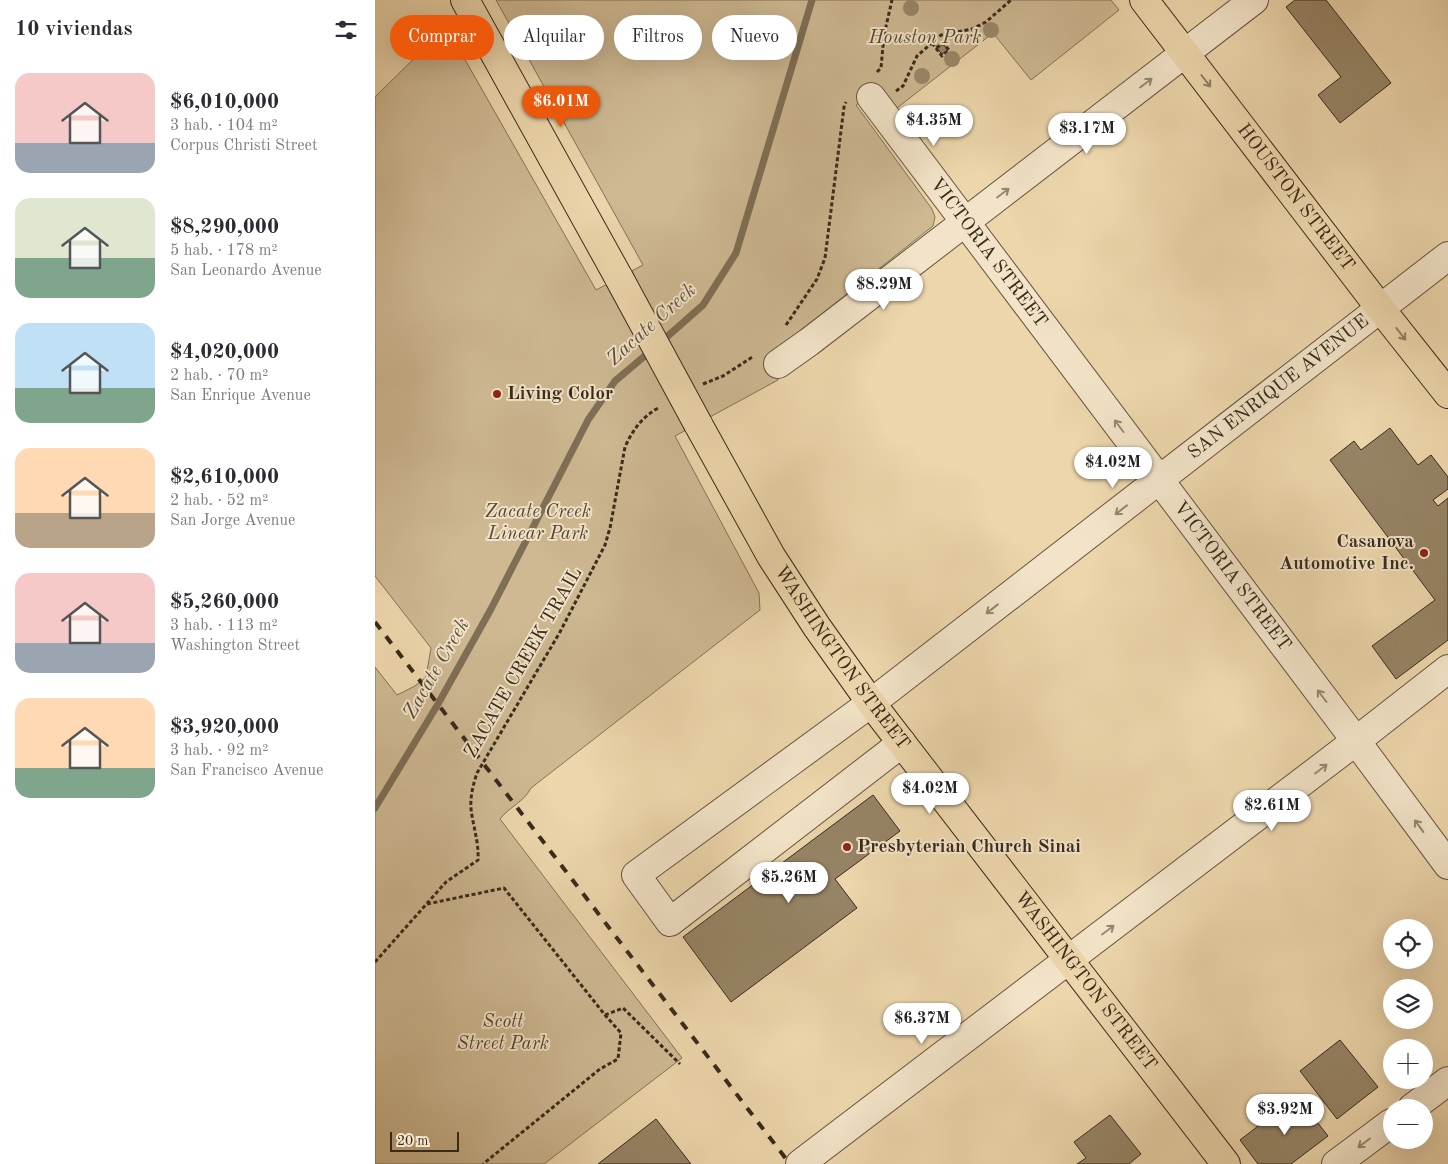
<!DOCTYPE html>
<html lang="es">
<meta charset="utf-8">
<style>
:root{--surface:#fff;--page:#f2f2f3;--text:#2b2b33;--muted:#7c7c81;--accent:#ea580c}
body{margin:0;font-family:"Old Standard TT",serif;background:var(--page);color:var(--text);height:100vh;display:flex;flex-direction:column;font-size:19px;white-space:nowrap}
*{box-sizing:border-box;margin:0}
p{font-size:16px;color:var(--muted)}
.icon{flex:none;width:28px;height:28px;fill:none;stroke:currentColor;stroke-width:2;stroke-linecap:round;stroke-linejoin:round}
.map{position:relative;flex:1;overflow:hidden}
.sheet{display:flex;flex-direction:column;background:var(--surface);width:375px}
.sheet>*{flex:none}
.guide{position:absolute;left:15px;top:15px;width:475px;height:45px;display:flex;gap:10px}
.tools{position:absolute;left:1008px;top:919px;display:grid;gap:10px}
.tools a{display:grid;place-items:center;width:50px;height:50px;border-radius:50%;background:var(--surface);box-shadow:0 5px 20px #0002;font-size:25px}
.scale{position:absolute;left:15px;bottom:12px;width:69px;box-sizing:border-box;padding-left:5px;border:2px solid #372b1b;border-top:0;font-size:14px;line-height:18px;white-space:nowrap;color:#372b1b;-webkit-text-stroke:4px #f3e4c9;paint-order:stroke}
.price{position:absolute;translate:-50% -42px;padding:0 11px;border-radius:18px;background:#fff;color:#222;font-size:16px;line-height:32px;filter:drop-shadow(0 1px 2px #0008)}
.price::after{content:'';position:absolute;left:50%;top:30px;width:15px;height:11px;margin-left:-8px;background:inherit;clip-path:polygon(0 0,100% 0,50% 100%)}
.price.selected{background:var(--accent);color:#fff}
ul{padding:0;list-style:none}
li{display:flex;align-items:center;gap:15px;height:125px;padding:0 15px}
li span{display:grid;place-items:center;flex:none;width:140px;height:100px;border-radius:15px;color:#555}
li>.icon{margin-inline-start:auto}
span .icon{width:60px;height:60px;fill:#fffc;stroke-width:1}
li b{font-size:21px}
h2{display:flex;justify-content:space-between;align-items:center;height:60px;padding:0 15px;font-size:21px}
.tag{padding:0 18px;border-radius:22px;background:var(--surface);box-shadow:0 5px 20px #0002;font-size:18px;line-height:45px}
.tag.selected{background:var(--accent);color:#fff}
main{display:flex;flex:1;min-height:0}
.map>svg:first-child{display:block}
.green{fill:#ceb993;stroke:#827257}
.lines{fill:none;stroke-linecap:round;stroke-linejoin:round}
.stream{stroke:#7f6f55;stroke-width:7}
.building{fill:#968466;stroke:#372b1b}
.minor-casing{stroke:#64563f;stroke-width:30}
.major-casing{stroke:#372b1b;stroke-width:30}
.path{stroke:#372b1b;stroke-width:3;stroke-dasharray:4 2.5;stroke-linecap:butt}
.minor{stroke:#f3e4c9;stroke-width:28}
.major{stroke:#edd6ac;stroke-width:28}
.rail{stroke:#372b1b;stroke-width:4;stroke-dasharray:9 9;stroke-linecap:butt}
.major-bridge-casing{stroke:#372b1b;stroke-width:30;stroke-linecap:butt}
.major-bridge{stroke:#edd6ac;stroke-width:28}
.tree{fill:#998769}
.oneway{stroke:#928064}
.oneway2{stroke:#958872}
.poi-dot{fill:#8f2418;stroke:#f3e4c9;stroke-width:2}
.labels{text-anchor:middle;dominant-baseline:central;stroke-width:4;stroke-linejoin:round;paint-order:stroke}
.park-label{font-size:19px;font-style:italic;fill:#554733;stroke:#f3e4c9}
.street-label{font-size:19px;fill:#372b1b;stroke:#f3e4c9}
.poi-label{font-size:19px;font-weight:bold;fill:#372b1b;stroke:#f3e4c9;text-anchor:start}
.water-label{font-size:20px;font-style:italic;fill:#5b4d38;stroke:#f3e4c9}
</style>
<main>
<section class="sheet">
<h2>10 viviendas<svg class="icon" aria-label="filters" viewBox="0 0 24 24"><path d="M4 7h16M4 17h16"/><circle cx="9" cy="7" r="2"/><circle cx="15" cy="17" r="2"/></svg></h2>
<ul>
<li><span style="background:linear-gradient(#f6c9c9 70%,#9aa5b1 0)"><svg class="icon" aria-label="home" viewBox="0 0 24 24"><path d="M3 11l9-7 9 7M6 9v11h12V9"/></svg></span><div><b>$6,010,000</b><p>3 hab. · 104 m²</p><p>Corpus Christi Street</p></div></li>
<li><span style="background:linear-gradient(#dfe7d0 60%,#7fa58c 0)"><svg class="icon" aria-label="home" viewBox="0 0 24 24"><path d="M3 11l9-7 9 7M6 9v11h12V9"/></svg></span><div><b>$8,290,000</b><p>5 hab. · 178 m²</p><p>San Leonardo Avenue</p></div></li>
<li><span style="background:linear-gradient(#bfe0f5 65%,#7fa58c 0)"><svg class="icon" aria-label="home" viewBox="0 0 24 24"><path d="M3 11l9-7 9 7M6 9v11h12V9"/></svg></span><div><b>$4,020,000</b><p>2 hab. · 70 m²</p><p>San Enrique Avenue</p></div></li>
<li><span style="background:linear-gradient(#ffd9b3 65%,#b9a48a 0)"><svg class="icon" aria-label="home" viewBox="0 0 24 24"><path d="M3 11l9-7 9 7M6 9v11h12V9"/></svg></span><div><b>$2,610,000</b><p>2 hab. · 52 m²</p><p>San Jorge Avenue</p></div></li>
<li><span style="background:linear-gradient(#f6c9c9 70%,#9aa5b1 0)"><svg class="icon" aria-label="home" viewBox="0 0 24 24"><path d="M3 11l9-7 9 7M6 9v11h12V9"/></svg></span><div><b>$5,260,000</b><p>3 hab. · 113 m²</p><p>Washington Street</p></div></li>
<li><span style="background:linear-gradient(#ffd9b3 70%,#7fa58c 0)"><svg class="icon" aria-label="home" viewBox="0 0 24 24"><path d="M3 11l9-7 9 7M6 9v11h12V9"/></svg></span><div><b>$3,920,000</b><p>3 hab. · 92 m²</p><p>San Francisco Avenue</p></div></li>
</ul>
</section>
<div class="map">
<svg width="1073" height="1164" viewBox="0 0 1073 1164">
<rect width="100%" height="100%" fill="#edd6ac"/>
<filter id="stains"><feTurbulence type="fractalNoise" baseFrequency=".004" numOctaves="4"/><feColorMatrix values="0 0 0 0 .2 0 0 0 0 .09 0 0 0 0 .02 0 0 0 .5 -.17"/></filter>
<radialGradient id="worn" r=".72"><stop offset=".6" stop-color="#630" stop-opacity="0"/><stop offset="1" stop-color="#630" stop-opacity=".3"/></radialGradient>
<path class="green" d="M121,0h615l8,10 -88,70 -38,-47 -96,75 -17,-22 -24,19 76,104 3,8 -2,9 -166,131 11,23 -103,56 84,157 1,17 -229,178c-7,14 -22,19 -31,31l182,239 -138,106h-169v-497l22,28 18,-9 11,-9 5,-29 -56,-72v-479l62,-61 10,-8 149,262 47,-25z"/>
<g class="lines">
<path class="stream" d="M286,342l42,-37 33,-52 76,-253
M0,808l63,-104 53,-95 97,-189 27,-39 38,-32"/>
</g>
<path class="building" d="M920,0h31l65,83 -51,40 -22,-28 23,-18 -55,-70z
M568,44l5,6 -6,4 -5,-5z
M1015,428l28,37 13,-10 17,22v12l-15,11 5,6 10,-8v142l-52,39 -24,-33 63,-46 -105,-140 24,-19 7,9z
M498,795l27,36 -65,48 22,29 -126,94 -48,-65z
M965,1040l38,47 -41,32 -37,-48z
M922,1096l31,40 -37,28h-33l-18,-24z
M735,1115l31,39 -12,10h-52l9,-6 -12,-16z
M281,1119l35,45h-93z"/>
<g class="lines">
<defs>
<g id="minor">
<path id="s1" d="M496,97l485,644 92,124"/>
<path d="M403,364l31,-22 445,-342"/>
<path id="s2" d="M527,743l-232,179 -34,-47 235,-172 577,-447"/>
<path d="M1037,1108l36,-27"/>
<path d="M425,1164l556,-423 92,-72"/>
<path d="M961,1164l55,-41"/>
</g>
<g id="major">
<path d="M90,0l154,278"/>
<path id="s3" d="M769,0l236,308 68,86"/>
<path id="s4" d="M323,424l73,132 46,71 54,76 355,461"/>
</g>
</defs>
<use href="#minor" class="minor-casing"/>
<use href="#major" class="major-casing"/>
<path class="path" d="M133,27l15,-11
M557,43l10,13 7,-6 -6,-7 -7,5
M502,72l4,-4 3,-33 8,-35
M521,91l7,-5 14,-30 24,-21 31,-6 14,-7 25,-22
M411,325l31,-46 8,-21 19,-151 2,-5
M328,384l20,-8 31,-20
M52,904l77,-16 101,127 16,18 -3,26 -18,10 -117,95
M0,962l71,-80 32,-22c1,-18 -5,-34 -7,-51 -1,-12 2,-24 6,-36l83,-141 45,-87 5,-17 15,-81c8,-18 18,-31 35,-40
M230,1015l18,-7 57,56"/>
<use href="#minor" class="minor"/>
<use href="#major" class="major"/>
<path class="rail" d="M0,622l415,542"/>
<defs>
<path id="major-bridge" d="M244,278l79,146"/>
</defs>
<use href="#major-bridge" class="major-bridge-casing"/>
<use href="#major-bridge" class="major-bridge"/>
</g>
<g class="tree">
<circle cx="536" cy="8" r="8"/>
<circle cx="616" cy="30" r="8"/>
<circle cx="577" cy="59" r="8"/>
<circle cx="547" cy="76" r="8"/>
</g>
<defs><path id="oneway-shaft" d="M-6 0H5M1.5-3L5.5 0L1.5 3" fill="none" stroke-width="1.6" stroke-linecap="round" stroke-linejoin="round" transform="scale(1.25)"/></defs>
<g class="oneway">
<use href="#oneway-shaft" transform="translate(831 81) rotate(52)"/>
<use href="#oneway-shaft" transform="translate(1026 334) rotate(52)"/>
</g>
<g class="oneway2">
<use href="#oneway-shaft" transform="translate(771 83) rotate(-37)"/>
<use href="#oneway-shaft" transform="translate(628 193) rotate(-37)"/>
<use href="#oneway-shaft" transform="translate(744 426) rotate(-127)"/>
<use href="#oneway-shaft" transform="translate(746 510) rotate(142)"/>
<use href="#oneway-shaft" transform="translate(617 609) rotate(142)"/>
<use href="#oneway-shaft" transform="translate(947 696) rotate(-127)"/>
<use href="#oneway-shaft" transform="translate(946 769) rotate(-37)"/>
<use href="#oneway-shaft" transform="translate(1044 826) rotate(-126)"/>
<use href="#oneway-shaft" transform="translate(733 930) rotate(-37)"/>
<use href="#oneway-shaft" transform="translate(989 1143) rotate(143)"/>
</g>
<g class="poi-dot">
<circle cx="122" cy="394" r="5"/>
<circle cx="1049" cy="553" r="5"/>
<circle cx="472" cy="847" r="5"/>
</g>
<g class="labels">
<g class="park-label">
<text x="550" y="38">Houston Park</text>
<text x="163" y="512">Zacate Creek<tspan x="163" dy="22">Linear Park</tspan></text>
<text x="128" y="1022">Scott<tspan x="128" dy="22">Street Park</tspan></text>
</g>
<g class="street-label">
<text stroke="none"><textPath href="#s3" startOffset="249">HOUSTON STREET</textPath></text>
<text stroke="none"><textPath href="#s1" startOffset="195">VICTORIA STREET</textPath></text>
<text stroke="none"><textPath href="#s2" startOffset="1158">SAN ENRIQUE AVENUE</textPath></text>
<text stroke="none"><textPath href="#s1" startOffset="600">VICTORIA STREET</textPath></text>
<text stroke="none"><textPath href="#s4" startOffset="275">WASHINGTON STREET</textPath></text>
<text transform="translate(149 663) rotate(-60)">ZACATE CREEK TRAIL</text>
<text stroke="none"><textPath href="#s4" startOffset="680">WASHINGTON STREET</textPath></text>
</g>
<g class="poi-label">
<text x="132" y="394">Living Color</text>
<text x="1039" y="542" text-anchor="end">Casanova<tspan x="1039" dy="22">Automotive Inc.</tspan></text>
<text x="482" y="847">Presbyterian Church Sinai</text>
</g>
<g class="water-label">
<text transform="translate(277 325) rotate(-42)">Zacate Creek</text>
<text transform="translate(62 669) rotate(-60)">Zacate Creek</text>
</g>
</g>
<rect width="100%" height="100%" filter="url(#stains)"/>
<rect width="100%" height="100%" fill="url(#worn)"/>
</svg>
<div class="tools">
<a><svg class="icon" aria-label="locate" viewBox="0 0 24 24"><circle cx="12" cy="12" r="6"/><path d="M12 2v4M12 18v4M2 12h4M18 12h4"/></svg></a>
<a><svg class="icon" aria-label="layers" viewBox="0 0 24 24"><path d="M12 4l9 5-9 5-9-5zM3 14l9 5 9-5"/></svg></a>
<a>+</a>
<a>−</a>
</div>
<div class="scale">20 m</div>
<b class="price selected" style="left:186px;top:128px">$6.01M</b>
<b class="price" style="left:559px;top:147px">$4.35M</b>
<b class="price" style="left:712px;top:155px">$3.17M</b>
<b class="price" style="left:509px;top:311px">$8.29M</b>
<b class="price" style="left:738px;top:489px">$4.02M</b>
<b class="price" style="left:555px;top:815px">$4.02M</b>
<b class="price" style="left:897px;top:832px">$2.61M</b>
<b class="price" style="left:414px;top:904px">$5.26M</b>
<b class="price" style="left:547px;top:1045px">$6.37M</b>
<b class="price" style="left:910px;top:1136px">$3.92M</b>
<div class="guide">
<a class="tag selected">Comprar</a>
<a class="tag">Alquilar</a>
<a class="tag">Filtros</a>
<a class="tag">Nuevo</a>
</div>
</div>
</main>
